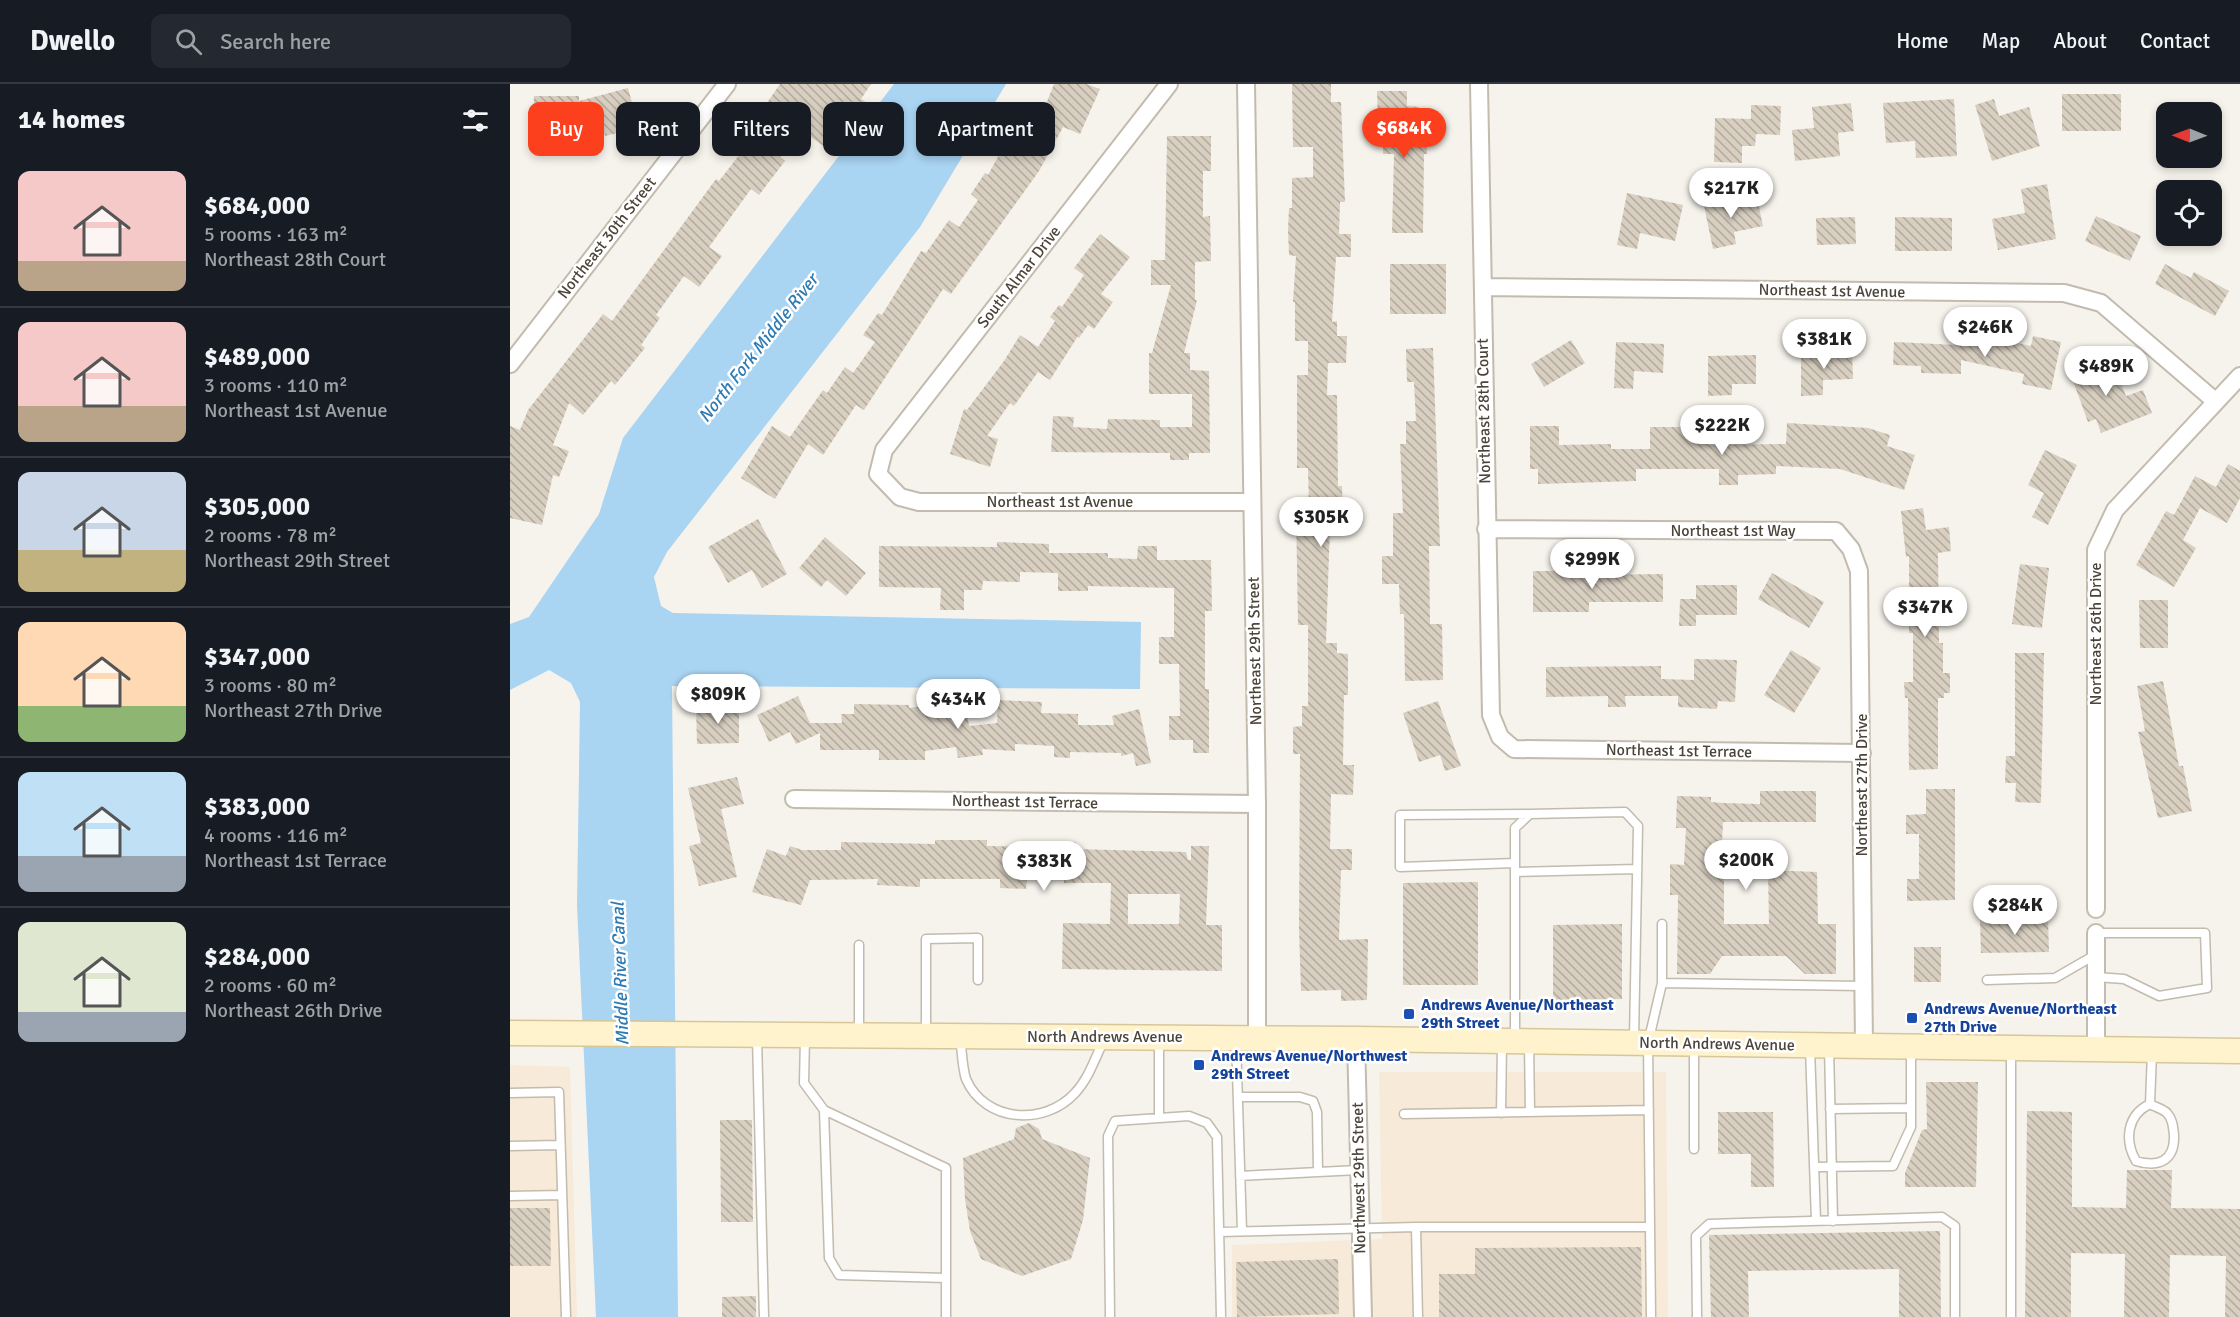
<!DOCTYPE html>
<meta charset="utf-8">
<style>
:root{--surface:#171b24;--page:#242831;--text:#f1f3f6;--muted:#9ea1a6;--line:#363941;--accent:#fc3f1d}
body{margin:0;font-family:Signika,sans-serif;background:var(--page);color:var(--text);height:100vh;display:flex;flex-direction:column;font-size:22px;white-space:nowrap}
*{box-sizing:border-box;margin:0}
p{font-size:20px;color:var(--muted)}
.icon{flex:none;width:33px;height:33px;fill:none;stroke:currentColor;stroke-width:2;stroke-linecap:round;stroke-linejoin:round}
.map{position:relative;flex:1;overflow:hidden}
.side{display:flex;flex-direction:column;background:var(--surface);width:510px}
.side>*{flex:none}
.top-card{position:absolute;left:18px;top:18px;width:570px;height:54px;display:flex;gap:12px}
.needle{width:39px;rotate:271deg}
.tools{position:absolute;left:1646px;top:18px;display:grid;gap:12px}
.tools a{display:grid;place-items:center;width:66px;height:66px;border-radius:12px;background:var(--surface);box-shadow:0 3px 9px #0003;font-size:30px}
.price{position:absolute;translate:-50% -51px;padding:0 14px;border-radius:21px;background:#fff;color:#222;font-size:20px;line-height:39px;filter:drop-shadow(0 2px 3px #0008)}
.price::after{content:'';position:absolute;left:50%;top:36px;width:18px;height:14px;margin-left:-9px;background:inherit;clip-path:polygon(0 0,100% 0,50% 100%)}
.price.on{background:var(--accent);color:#fff}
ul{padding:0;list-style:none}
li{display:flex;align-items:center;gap:18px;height:150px;padding:0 18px}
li+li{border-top:2px solid var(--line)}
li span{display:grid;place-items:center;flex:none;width:168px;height:120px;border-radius:12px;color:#555}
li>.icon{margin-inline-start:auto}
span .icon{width:72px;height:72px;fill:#fffc;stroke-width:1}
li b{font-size:26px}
h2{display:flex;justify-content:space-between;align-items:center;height:72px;padding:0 18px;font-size:26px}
.pill{padding:0 21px;border-radius:12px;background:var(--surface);box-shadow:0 3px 9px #0003;font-size:21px;line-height:54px}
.pill.on{background:var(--accent);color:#fff}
header{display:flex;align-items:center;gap:36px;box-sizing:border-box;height:84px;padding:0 30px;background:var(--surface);border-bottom:2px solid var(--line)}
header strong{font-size:28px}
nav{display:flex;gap:33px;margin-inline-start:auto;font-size:21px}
.search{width:420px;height:54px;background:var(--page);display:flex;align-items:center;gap:15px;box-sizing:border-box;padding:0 21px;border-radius:12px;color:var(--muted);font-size:22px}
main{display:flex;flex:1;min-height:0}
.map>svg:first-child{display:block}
.commercial{fill:#f7ead8}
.water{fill:#a9d4f2}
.building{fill:url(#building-back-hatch);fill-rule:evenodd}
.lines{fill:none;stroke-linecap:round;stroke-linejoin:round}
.lane-casing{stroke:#c2bbae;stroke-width:11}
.street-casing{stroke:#c2bbae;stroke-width:20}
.secondary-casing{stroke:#d6c79b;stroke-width:27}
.lane{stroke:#fff;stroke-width:8}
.street{stroke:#fff;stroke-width:16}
.secondary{stroke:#fff3cd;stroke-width:24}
.transit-dot{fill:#1a4fb4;stroke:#fff;stroke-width:2}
.labels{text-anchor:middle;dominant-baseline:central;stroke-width:5;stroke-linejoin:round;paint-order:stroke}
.street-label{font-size:16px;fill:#4b4439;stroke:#fff}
.transit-label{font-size:16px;font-weight:bold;fill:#164399;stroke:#fff;text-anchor:start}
.water-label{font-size:18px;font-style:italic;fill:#2e7ab2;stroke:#fff}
</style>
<header>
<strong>Dwello</strong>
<div class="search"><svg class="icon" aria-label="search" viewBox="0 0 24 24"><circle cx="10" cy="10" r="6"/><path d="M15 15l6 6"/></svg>Search here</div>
<nav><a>Home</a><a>Map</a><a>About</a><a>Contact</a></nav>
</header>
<main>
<section class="side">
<h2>14 homes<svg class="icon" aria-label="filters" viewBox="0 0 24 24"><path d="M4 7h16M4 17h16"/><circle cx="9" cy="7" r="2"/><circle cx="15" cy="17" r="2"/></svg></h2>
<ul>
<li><span style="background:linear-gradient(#f6c9c9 75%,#b9a48a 0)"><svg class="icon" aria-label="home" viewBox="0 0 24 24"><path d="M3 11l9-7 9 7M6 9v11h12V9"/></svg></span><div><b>$684,000</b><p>5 rooms · 163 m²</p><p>Northeast 28th Court</p></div></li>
<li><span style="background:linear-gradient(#f6c9c9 70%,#b9a48a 0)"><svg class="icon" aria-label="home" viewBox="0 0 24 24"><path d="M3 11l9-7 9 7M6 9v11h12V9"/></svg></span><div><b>$489,000</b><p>3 rooms · 110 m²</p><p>Northeast 1st Avenue</p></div></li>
<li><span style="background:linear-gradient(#c9d6e8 65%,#c2b280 0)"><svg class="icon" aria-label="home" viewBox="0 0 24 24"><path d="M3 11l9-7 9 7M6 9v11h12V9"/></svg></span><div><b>$305,000</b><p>2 rooms · 78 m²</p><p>Northeast 29th Street</p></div></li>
<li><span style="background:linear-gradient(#ffd9b3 70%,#8fb573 0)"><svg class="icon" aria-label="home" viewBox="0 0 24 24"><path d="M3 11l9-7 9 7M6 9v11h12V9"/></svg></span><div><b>$347,000</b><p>3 rooms · 80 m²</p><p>Northeast 27th Drive</p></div></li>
<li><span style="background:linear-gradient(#bfe0f5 70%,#9aa5b1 0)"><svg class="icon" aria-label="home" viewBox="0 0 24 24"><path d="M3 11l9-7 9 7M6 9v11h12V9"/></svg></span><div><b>$383,000</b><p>4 rooms · 116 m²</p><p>Northeast 1st Terrace</p></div></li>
<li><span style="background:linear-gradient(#dfe7d0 75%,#9aa5b1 0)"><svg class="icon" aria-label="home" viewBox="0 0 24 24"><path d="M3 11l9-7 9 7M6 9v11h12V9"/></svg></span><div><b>$284,000</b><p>2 rooms · 60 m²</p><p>Northeast 26th Drive</p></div></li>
</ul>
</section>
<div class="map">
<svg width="1730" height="1233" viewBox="0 0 1730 1233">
<defs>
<pattern id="building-back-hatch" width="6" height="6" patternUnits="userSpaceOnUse" patternTransform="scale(1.5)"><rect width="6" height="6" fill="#d8cfc1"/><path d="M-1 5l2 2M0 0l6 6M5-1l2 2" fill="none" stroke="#b1aa9e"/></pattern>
</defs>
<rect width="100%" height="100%" fill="#f6f3ec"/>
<path class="commercial" d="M0,981l60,2 7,250h-67z
M869,988h287l2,245h-436v-72l150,-6z"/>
<path class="water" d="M384,0h112l-86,143 -253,325 -13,25 7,29 12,7 468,9 -1,67 -468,-3 6,631h-82l-19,-412 3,-203 -9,-19 -22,-13 -39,20v-66l19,-7 70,-103 24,-76z"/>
<path class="building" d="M270,0h91l-10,15 5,3 -11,18 -5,-4 -22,33 -29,-20 -19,28 5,4 -26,34 -8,-6 -42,58 13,9 -23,31 -15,-11 -28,39 4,3 -19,27 4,3 -30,37 -4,-4 -28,34 -14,-12 -16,42 16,6 -10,26 -6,-2 -11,50 -32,-7v-92l10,4 8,-20 75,-96 9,7 104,-142 3,2 42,-54 -7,-5z
M544,0h32l14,5 -20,45 -17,-7 -24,44 -88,123 -8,-5 -79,121 -8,-5 -33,50 -15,-11 -33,55 -34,-21 31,-52 18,11 33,-47 4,3 18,-26 8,6 22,-31 -12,-7 15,-22 4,2 39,-64 5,2 23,-33 10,7 19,-27 -7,-6 14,-21 3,2 34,-62 17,9z
M782,0h39v18h10l4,100h-5l-1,32h12v23h-15l-4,65 5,-1v15h10l-1,27h-18l-1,32h10l1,91h4l1,39h-13l-4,118h11v10l11,1v41h-4l-1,70h11l-1,30 -22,-1 -1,55h22v21h-11l-2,70 29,-1 -1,61 -26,1v-11l-40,1 -2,-62 1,-175h-7v-27l9,-1v-20h6v-81h-10l-2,-116h13l-1,-41h-11v-93h11v-34h-13v-39h-2l3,-46 -7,-1 -1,-25 1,-22h3v-30l21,-1v-30h-20z
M118,4l4,15 7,-1 6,24 -40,10 -2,-9h-70l1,-31h45v5z
M867,7h30v15l12,1v30l8,1v16h-3l-1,79h-31l2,-79h-11v-32h-5z
M1552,10h59v37h-59z
M1444,15l3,57 -41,2 -1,-17 -29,2 -3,-40z
M1484,15l5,17 30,-9 11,39 -48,15 -17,-56z
M1341,19l3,28 -16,2 2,23 -45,5 -3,-31 22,-2 -2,-21z
M1241,21l30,1 -1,29 -24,-1 -1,12h-13v17l-28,-1 1,-44 36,1z
M657,52h44v35h-8v46l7,-1 1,45 -16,1v38h2l-13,53h6v17l19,1 1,82h-21v7h-19v-7l-119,-1 2,-36 21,1 -1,10 34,2 1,-10 52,1v7h32v-33h-43v-41h3l19,-68h-20v-25h14z
M1537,100l9,55 -58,11 -6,-31 33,-6 -4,-24z
M1117,109l56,12 -8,36 -35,-8 -3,16 -20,-4z
M1228,110l2,8 17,-4 6,28 -29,6 2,12 -23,5 -10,-48z
M1586,132l45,20 -11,25 -45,-20z
M1345,133l1,27 -39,1 -1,-27z
M1385,133l57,1v33h-57z
M590,150l30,23 -29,37 12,8 -19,27 -6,-4 -9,13 -1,-2 -28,44 -12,-8 -24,34 -4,-3 -23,33 11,3 -8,28 -40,-13 14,-45 3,1 37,-49 16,-26 18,12 17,-26 -5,-4 9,-12 3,2 22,-32 -10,-7z
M880,180h56v50h-56z
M1655,180l26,14 3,-6 35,19 -14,25 -60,-32z
M1471,251l50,11 2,-10 28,6 -10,48 -29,-6 2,-10 -63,-14v14l-40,-1v-7l-28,-1 1,-23 85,4z
M1061,256l14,23 -41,24 -13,-23z
M1106,258l48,2 -1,29 -29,-2 -1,18 -19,-1z
M923,264l7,198h-11l1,78h12l1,56 -38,1 -1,-67h-4l-1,-30h-17v-28h11v-43h10l-3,-69h6v-23h10l-2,-39h-7l-1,-33z
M1342,267l1,28 -30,1v15l-22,1v-44z
M1246,271v29h-24v11l-24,1v-40z
M1588,271l12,32 11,-4 5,13 17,-6 9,23 -51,20 -5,-14 -8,3 -20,-55z
M1277,339l81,5 22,7 -3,11 28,9 -11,35 -64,-21 -64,-3v8l-38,1v10h-19v-16h-83v12l-98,3v-15h-8v-43h29v19l52,-1v5h39v-22h39v9h19v9l78,-1z
M1535,366l32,15 -29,60 -16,-8 12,-24 -16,-8z
M1718,380l12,7v27l-13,25 -27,-15 -17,32 13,8 -22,39 -38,-22 30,-54 8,4 21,-39 21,11z
M1413,424l3,22 23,-3 2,24 -13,2 1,90h4v30h7v20h-6v5h-6v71l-29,1 -1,-72h-3l-1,-16h9v-49h-4v-77l-3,1 -5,-46z
M248,435l29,55 -25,14 -10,-18 -24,13 -20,-36z
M315,453l41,36 -20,23 -19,-16 -6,7 -22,-19z
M487,458l52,2v9h59v5l29,1 1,-13h19v14h54l1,51h-7v78h4v64h-16v-13h-24v-24h11l-1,-52h-20v-27h15v-49l-86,-2v5h-30v-18l-38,-1v10l-37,-1 -1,9h-18v20h-24l1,-22 -62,-1v-41l118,1z
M1510,480l29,4 -7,60 -30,-4z
M1023,487h56v4l74,-1v28h-74v10h-56z
M1262,489l52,29 -15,26 -51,-29z
M1186,501h41v30h-41v11h-17l1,-27h16z
M1629,516h29v48h-28z
M1281,566l30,18 -27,45 -30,-18z
M1505,569h29l-3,150 -26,-1 1,-19h-11l1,-27h9z
M1184,575l43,1 -2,42 -17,-1 -1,8 -39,-2v-11h-53l1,11h-18v-11l-62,1v-30l115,-1v13l33,1z
M1653,597l16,85h4l9,45 -34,7 -20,-86 7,-1 -8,-45z
M288,612l12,27h32l-1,-9h13v-10l55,1v3l56,-8 4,26 28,-3 1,-23 44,2 -1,11 37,1v11h36l-2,-9 27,-7 12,54 -15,3 -3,-13 -12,3v-3l-51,-1v6l-16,-1v-11l-39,-2v7l-33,-2 1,6 -25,3 -2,-11 -31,4v9h-46v-10h-59v-17l-24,11 -6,-12 -21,10 -12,-27z
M928,617l23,65 -16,5 -5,-16 -21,7 -16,-49z
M186,622h43v37l-42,1z
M227,693l7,27 -23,5 16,68 -38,9 -10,-40 12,-3 -13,-55z
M1416,705h29v111l-48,1v-22h12v-45h-13v-19l20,-1z
M1250,707h56v31h-93l-2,43h3v59h45l-1,-54 49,2 1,52h18v50h-31l-19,-18h-64l-12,18h-33l1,-79h-8v-31l14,1 2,-37h-10l1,-32 34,1v5l12,1 37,1z
M425,756h52v6l66,1v-5h23l-1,7 111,3 2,8h3v-14h18l-3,79h16v46l-160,-2 1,-46 47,1 1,-41h-47v-5l-37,-1 -1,12 -26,-1v-9h-80v8l-43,-2 1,-6 -68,1 -9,25 -49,-13 15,-43 19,7 4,-10 12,4h39v-8l94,2zM618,810h52l-1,30h-51z
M968,798v103h-75v-102z
M1538,834l1,34 -68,1 -1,-33z
M1112,840v75l-69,1v-75z
M1404,863h27v35h-27z
M1416,998h52l-2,105h-71v-14l17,-43 5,-1z
M1517,1027l45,1v95l54,1 1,-38h45l-1,38 69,1v108h-15l1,-61 -56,-1 -1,62h-45l1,-63 -54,-1v64h-46z
M1208,1028h55l1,75h-23v-33h-33z
M210,1036h32l1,102h-32z
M519,1039l10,6 3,10 48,19 -7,62 -12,39 -49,17 -41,-17 -11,-28 -5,-32 -2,-41 51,-19 2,-11z
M0,1124h40l1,58h-41z
M1430,1147l1,86h-42v-48l-151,2 1,46h-38l-2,-82z
M1131,1163l1,70h-203v-43h36v-26z
M828,1175l1,55 -102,3 -1,-55z
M246,1212v21h-34v-20z"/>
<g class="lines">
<defs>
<path id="lane" d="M1005,779l-115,4v-52l130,-1
M1005,788l122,-3
M1586,893l28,2 35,17 48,-8 -2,-55h-109
M1477,896l68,-2 40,-23
M1152,899l199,3
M349,951v-90
M416,951v-96l52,-1v42
M295,953l-1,46 20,27 5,148 10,17 107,3
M450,953c2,13 2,30 6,42 19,44 79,47 109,14 14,-15 20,-35 29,-53
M247,954l7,279
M726,956l6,191
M1005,956v-212l15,-14 95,-2 13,14 -4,213
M1019,960l1,68
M1184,963v102
M1319,963l4,174
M1300,964l6,173
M1501,967v266
M0,1009l49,-1 7,225
M728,1013h62l13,4 4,11 1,60 -78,4
M1640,1020c5,3 13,5 17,9 6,7 6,14 7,22 1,26 -16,33 -38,26 -12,-21 -9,-46 14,-57z
M1640,1020l2,-51
M1320,1025l81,-1
M314,1026l122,58v149
M991,1029l1,-71
M894,1030l245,-4
M649,1033v-76
M0,1062l50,-1
M1304,1083l79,-1 18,-39v-77
M808,1088l41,-2
M0,1112l52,-1
M709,1148l197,-5
M600,1233l-2,-181 7,-15 74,-5 18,7 10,14 4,180
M908,1233l-2,-90h234
M1141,1233l-3,-274 14,-60v-59
M1187,1233l-1,-81 13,-12 233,-7 13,9v91"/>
<path id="street" d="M659,0l-285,366 -6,24 22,23 19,5h333
M736,0l11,720v234
M969,0l12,631 9,22 14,12 348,4
M973,203l581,6 37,10 114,98
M0,280l217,-280
M976,445l350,2 15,18 8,22 5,475
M284,715l463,5
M1586,825v-359l19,-40 125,-134
M846,955l7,278
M1586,964v-115"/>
<path id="secondary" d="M0,949l846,6 884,12"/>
</defs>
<use href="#lane" class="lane-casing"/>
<use href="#street" class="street-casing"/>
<use href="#secondary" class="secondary-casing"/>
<use href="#lane" class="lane"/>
<use href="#street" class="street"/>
<use href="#secondary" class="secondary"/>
</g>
<g class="transit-dot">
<rect x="893" y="924" width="12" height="12" rx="3"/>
<rect x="1396" y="928" width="12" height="12" rx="3"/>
<rect x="683" y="975" width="12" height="12" rx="3"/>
</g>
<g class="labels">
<g class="street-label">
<text transform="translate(97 154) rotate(-52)">Northeast 30th Street</text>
<text transform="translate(509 193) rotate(-52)">South Almar Drive</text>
<text transform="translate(1322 207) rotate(1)">Northeast 1st Avenue</text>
<text transform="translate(974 327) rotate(-91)">Northeast 28th Court</text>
<text x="550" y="418">Northeast 1st Avenue</text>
<text x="1223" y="447">Northeast 1st Way</text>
<text transform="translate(1586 550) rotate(-90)">Northeast 26th Drive</text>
<text transform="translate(745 567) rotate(-91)">Northeast 29th Street</text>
<text transform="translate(1169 667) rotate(1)">Northeast 1st Terrace</text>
<text transform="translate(1352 701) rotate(-90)">Northeast 27th Drive</text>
<text transform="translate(515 718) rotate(1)">Northeast 1st Terrace</text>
<text x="595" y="953">North Andrews Avenue</text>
<text transform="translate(1207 960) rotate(1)">North Andrews Avenue</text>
<text transform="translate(849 1094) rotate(-91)">Northwest 29th Street</text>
</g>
<g class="transit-label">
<text x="911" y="921">Andrews Avenue/Northeast<tspan x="911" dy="18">29th Street</tspan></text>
<text x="1414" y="925">Andrews Avenue/Northeast<tspan x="1414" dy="18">27th Drive</tspan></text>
<text x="701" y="972">Andrews Avenue/Northwest<tspan x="701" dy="18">29th Street</tspan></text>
</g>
<g class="water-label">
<text transform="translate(248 264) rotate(-52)">North Fork Middle River</text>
<text transform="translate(110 890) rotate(-92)">Middle River Canal</text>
</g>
</g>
</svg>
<div class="tools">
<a><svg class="needle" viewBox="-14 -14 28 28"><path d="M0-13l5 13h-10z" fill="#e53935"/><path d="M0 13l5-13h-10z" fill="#9ea1a6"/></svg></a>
<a><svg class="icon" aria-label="locate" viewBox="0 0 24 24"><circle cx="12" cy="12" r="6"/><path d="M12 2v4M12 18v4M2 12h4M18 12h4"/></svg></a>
</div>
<b class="price on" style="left:894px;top:75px">$684K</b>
<b class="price" style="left:1221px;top:135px">$217K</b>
<b class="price" style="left:1475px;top:274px">$246K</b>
<b class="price" style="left:1314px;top:286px">$381K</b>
<b class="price" style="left:1596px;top:313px">$489K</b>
<b class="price" style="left:1212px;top:372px">$222K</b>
<b class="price" style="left:811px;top:464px">$305K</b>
<b class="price" style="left:1082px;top:506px">$299K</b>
<b class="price" style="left:1415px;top:554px">$347K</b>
<b class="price" style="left:208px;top:641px">$809K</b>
<b class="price" style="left:448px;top:646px">$434K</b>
<b class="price" style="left:1236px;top:807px">$200K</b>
<b class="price" style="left:534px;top:808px">$383K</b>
<b class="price" style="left:1505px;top:852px">$284K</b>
<div class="top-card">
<a class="pill on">Buy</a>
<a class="pill">Rent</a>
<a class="pill">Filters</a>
<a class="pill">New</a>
<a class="pill">Apartment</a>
</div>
</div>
</main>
